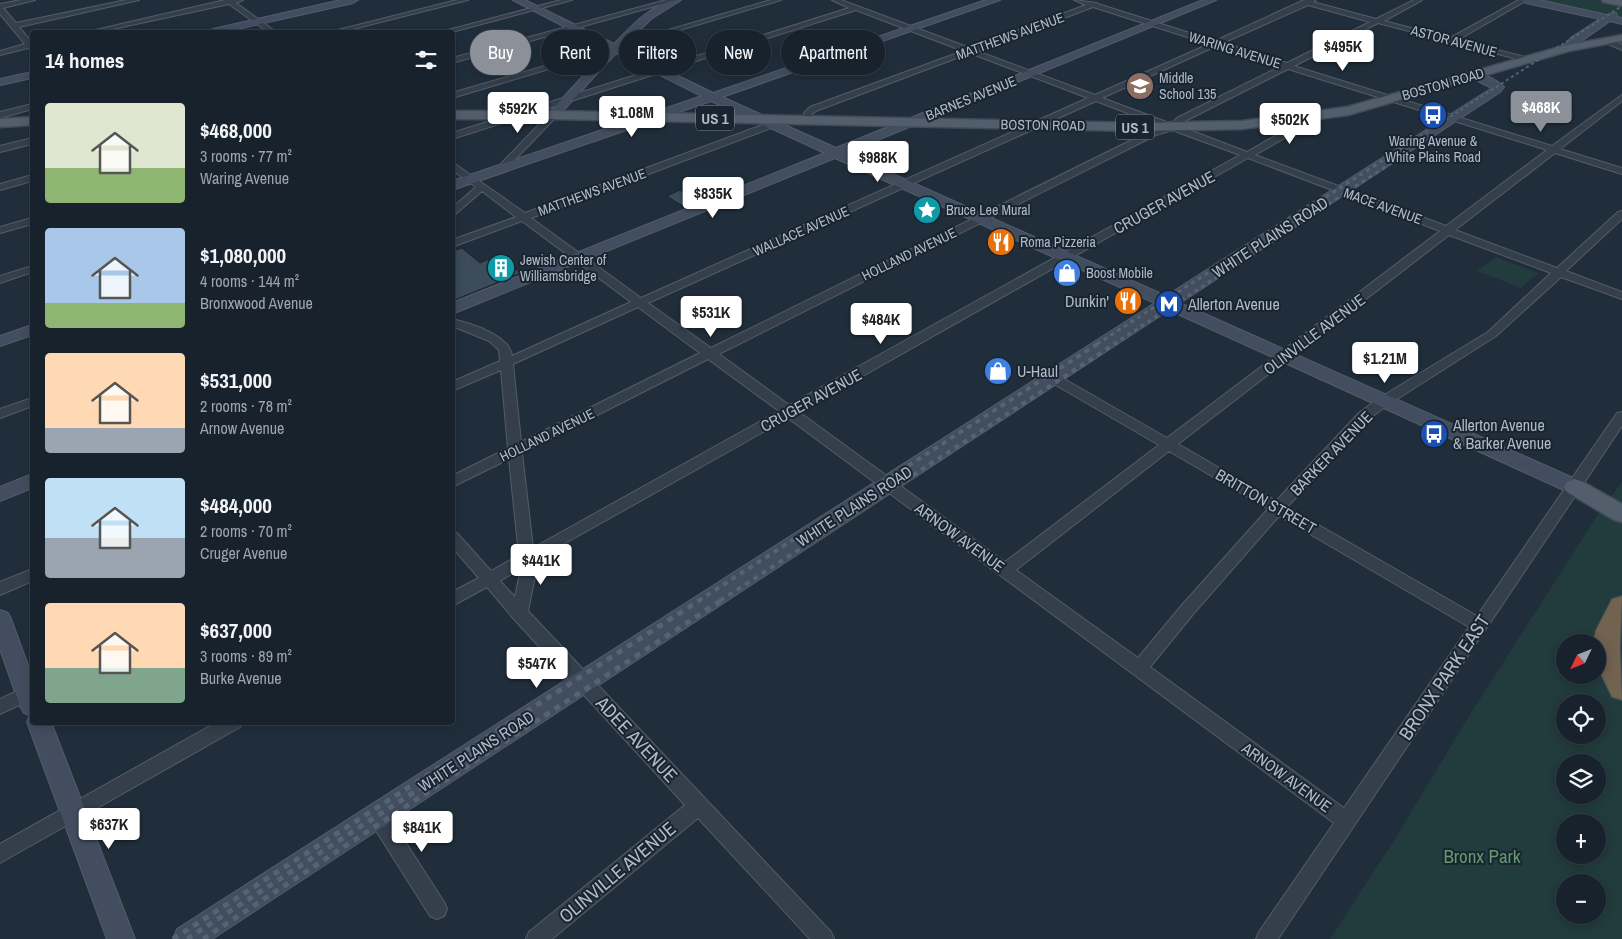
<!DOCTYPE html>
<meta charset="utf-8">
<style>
:root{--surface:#18222c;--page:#212a34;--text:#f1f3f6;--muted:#9fa4a9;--line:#363f48;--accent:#8c9099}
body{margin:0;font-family:"Archivo Narrow",sans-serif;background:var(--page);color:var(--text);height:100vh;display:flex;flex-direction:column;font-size:19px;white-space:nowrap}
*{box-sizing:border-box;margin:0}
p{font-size:16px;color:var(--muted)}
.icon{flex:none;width:28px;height:28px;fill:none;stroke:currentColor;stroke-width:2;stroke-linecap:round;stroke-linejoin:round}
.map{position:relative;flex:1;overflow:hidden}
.details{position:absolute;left:30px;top:30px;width:425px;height:695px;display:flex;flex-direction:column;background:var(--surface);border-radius:5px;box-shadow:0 2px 12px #0003,0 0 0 1px var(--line)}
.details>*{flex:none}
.banner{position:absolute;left:470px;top:30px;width:475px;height:45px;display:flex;gap:10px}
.needle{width:32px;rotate:227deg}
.fabs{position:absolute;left:1556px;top:634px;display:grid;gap:10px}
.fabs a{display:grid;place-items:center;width:50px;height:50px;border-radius:50%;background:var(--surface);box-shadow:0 2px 12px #0003,0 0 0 1px var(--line);font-size:25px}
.price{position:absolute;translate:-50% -42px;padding:0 11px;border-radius:5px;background:#fff;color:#222;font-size:16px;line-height:32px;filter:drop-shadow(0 1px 2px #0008)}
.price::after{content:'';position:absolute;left:50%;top:30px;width:15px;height:11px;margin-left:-8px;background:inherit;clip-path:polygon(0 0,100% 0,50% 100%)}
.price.active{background:var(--accent);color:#fff}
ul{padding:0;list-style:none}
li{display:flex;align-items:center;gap:15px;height:125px;padding:0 15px}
li span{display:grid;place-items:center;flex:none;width:140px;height:100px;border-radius:5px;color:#555}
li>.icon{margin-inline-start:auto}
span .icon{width:60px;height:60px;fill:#fffc;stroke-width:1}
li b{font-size:21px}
h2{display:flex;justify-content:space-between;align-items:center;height:60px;padding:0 15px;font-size:21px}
.pill{padding:0 18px;border-radius:22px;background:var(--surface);box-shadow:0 2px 12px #0003,0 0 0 1px var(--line);font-size:18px;line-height:45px}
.pill.active{background:var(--accent);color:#fff}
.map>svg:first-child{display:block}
.green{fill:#223b3c;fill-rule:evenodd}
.building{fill:#3c4c5b;stroke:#1b2632}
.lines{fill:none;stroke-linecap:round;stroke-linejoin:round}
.street-casing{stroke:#525d69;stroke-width:2}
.secondary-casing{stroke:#525d69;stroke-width:2}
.primary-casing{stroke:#404b58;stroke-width:3}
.highway-casing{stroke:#3f4a56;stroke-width:2}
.street{fill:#343f4b;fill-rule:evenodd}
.secondary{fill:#424e5f;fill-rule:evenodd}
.primary{fill:#525e6c;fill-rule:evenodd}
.highway{fill:#726250;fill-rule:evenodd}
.rail-far3{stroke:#556473;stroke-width:2;stroke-dasharray:3 3;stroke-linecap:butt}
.rail-far2{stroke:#556473;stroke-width:3;stroke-dasharray:4 4;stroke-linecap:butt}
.rail-far1{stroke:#556473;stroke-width:4;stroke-dasharray:5 5;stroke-linecap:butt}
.rail{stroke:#556473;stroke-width:5;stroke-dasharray:6 6;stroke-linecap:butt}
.labels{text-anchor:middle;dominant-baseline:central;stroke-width:4;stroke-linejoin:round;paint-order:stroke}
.far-street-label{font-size:14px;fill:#afbac8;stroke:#192430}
.far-poi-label{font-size:14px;fill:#afbac8;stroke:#192430;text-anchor:start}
.shield{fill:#192430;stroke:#828d9a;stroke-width:1}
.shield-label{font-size:15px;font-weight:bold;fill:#afbac8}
.street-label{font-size:16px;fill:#afbac8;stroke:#192430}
.poi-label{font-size:16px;fill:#afbac8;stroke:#192430;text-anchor:start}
.near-street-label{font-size:19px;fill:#afbac8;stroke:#192430}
.near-park-label{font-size:19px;fill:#649a6d;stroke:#192430}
</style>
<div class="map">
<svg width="1622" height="939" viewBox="0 0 1622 939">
<rect width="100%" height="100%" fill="#202e3b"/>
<path class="green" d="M1534,0h88v20z
M1496,257l43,16 -18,15 -44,-17z
M1622,482v457h-292l65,-100 76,-126 60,-94 64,-100zM1565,642h33v33h-33zM1565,702h33v33h-33zM1565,762h33v33h-33zM1565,822h33v33h-33zM1565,882h33v33h-33z"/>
<path class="building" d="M680,190l7,5 7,-3 9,6 -19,9 -17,-11z
M462,248l18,15 16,-7 25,17 -69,28v-50z"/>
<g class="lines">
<defs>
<path id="street" d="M21,0h14l-32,8 13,15 110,-23h13l-120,27 13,16v7l-4,-2 -28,7v-4l25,-7 -25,-30v-10z
M225,0h18l-7,3 40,29h-8l-39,-28 -130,28h-12z
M457,0h11l-127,32h-11z
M561,0h11l-120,32h-11z
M666,0h11l-225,63v-5z
M771,0h10l-329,98v-5z
M832,0h9l129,48 116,-43 -12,-5 23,3 1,1 117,37 89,-41h12l-3,2 63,17 38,-19h8l-38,21 66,17 69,-38h8l-69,40 71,18v4l-151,-39 -84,43 258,80 70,-51v6l-62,48 62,19v6l-67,-21 -100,77 102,38 61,-56 4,-1v8l-56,52 56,21v7l-61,-22 -65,59 -110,70 -17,13 -82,88 190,109 140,-203 5,-1v14l-344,513h-22l3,-7 75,-109 -546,-405 -253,142 2,7 -9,44 303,321 3,7h-24l-112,-121 -146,121h-26l3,-7 156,-127 -172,-187 -26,-31 -35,19v-14l27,-14 -27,-31v-15l5,1 34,38 28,-16 -10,-96 -57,28v-11l56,-28 -7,-78 -49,21v-9l48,-21 -1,-11 -10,-9 -37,-15v-7c18,4 58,16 60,37l119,-54 -109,-81 -70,26v-7l64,-23 -34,-26 -30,26v-9l24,-21 -24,-17v-8l73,51 256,-95h6v4l-256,96 110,80 447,-200 -118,-45 -154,58 -4,3 -1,8h-6l-1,-9 6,-6 153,-56 -107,-41 -404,129v-6l397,-125zM1308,5l62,17 -83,41 -64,-20zM1093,7l116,37 -114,51 -118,-44zM1216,46l65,20 -104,52 -5,6 -70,-26zM1288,69l259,81 -101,76 -191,-71 33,-19 5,-7 -9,-10 -7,2 7,8 -2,3 -35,20 -68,-26 4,-4zM1096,101l68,26 -14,4 -439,217 -63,-45zM1172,130l68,25 -451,250 -70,-51 437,-219zM1248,158l192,73 -273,207 -110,-63h-8l-2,3 2,3 110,64 -154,117 -206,-150zM1449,235l102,38 -63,59 -112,68 -17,13 -83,88 -98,-57zM638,307l62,46 -179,89 -8,-78zM708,359l71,52 -246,137 -11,-95zM1169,451l99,58 -86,96 -44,53 -122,-88zM1279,516l190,111 -125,181 -194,-141 44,-54zM521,568l-6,29 -15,-16z
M1604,38h6l12,7v5l-18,-8z
M32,104v5l-32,9v-6z
M553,112l4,3 -1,2 -53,55h-6v-4l53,-55z
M32,138v6l-32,8v-6z
M32,175v6l-32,9v-6z
M32,218v6l-32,9v-6z
M32,266v6l-32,11v-7z
M32,398v8l-32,12v-9z
M32,569v12l-32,14v-13z
M32,684v15l-32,15v-15z
M217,722h25l-2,5 -240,136v-19z
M377,806l7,3 60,93 3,7 -3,7 -7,3 -7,-3 -60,-95 -2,-6 2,-6z"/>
<path id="secondary" d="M341,0h17l-5,3 -129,29h-16l5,-3z
M513,0h12l89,44c17,-18 41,-44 67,-44l-30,19 -30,29 92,45 273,-93h14l-278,97 114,51 367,-148h13l-370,153 320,143 326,-208 -22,-11 -1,-2 1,-2c10,-2 27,7 34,14l-4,5 -320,211 402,179 3,5 -3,5 -7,2 -7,-2 -399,-182 -957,629h-39l4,-10 978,-626 -320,-145 -383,156v-11l373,-150 -114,-52 -259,89v-9l250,-85 -86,-43 -59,64h-8l-2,-2 2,-2 59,-64z
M1521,0h18l68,15 9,-2 1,4 5,1v6l-12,-3 -43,30 -5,-3 10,-11 28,-18 -74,-16z
M32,72v6l-32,7v-6z
M32,325v10l-32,11v-10z
M32,474v14l-32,13v-14z
M0,610l8,3 3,6 21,57v46h19l84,217h-28l-80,-217 3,-7 -6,-2 -4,-7 -20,-57z"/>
<path id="primary" d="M1602,0h20v6l-19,-4z
M1622,35v6l-53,10 -221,64 -106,14 -102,2 -587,-12h-101v-8h101l587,12 102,-2 105,-14 216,-61z
M32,117v8l-32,2v-8z
M1575,479l8,3 39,22v18l-8,-2 -47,-28 -3,-5 3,-5z"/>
<path id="highway" d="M1622,596l-2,52 2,52 -10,-3 -14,-29v-26h-5l3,-12 16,-31z"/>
</defs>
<use href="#street" class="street-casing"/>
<use href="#secondary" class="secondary-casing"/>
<use href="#primary" class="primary-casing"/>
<use href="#highway" class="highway-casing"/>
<use href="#street" class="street"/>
<use href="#secondary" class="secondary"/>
<use href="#primary" class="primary"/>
<use href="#highway" class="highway"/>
<path class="rail-far3" d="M1400,149l222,-143"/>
<path class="rail-far2" d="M1097,344l305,-196
M1114,344l282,-184"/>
<path class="rail-far1" d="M698,601l401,-258
M720,601l396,-258"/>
<path class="rail" d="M173,939l527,-339
M187,939l323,-209
M203,939l519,-339"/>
</g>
<defs>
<symbol id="school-disc" viewBox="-11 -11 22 22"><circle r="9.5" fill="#8d6e63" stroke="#192430"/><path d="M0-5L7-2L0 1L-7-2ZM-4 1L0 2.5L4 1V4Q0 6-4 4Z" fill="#fff"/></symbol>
<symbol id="bus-disc" viewBox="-11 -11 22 22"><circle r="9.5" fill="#1a4fb4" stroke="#192430"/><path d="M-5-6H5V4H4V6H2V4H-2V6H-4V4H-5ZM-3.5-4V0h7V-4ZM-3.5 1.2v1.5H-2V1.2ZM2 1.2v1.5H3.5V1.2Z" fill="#fff"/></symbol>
<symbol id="sight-disc" viewBox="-11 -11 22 22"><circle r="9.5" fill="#0f9aa8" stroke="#192430"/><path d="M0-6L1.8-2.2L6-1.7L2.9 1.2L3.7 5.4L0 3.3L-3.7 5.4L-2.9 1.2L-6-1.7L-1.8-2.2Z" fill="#fff"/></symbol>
<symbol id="restaurant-disc" viewBox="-11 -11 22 22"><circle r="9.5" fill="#e8710a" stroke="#192430"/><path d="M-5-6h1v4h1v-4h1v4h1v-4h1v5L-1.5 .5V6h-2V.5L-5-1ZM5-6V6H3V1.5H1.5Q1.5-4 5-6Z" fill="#fff"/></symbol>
<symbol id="building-disc" viewBox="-11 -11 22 22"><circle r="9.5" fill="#0f9aa8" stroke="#192430"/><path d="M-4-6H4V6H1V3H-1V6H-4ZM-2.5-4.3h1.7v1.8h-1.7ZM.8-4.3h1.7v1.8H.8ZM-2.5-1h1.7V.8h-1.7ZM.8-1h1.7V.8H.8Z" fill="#fff"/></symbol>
<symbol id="shop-disc" viewBox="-11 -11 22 22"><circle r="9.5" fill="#3f7fe0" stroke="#192430"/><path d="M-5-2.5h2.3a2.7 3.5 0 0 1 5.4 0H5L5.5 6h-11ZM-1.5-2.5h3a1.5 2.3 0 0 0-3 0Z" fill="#fff"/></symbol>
<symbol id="metro-disc" viewBox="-11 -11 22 22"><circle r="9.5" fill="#1a4fb4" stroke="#192430"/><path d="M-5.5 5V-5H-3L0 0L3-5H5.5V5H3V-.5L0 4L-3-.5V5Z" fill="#fff"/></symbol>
</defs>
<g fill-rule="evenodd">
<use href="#school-disc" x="1124" y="70" width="32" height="32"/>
<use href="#bus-disc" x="1417" y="99" width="32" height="32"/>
<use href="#sight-disc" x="911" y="194" width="32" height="32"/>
<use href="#restaurant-disc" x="985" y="226" width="32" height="32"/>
<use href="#building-disc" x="485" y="252" width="32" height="32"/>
<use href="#shop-disc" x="1051" y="257" width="32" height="32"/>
<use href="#restaurant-disc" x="1112" y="285" width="32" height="32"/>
<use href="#metro-disc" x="1153" y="288" width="32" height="32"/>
<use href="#shop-disc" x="982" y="355" width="32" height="32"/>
<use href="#bus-disc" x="1418" y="418" width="32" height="32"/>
</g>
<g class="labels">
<g class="far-street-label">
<text transform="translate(1010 36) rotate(-20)">MATTHEWS AVENUE</text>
<text transform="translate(1454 41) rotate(15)">ASTOR AVENUE</text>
<text transform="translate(1235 50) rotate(17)">WARING AVENUE</text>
<text transform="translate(1443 84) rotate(-16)">BOSTON ROAD</text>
<text transform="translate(971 98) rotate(-22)">BARNES AVENUE</text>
<text transform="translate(1043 125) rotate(1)">BOSTON ROAD</text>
<text transform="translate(592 192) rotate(-20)">MATTHEWS AVENUE</text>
<text transform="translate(1383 206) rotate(20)">MACE AVENUE</text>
<text transform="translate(801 231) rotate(-24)">WALLACE AVENUE</text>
<text transform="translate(909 254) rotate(-26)">HOLLAND AVENUE</text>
<text transform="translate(547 435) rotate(-26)">HOLLAND AVENUE</text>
</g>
<g class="far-poi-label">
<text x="1159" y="78">Middle<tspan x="1159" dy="16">School 135</tspan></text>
<text x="1433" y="141" text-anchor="middle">Waring Avenue &amp;<tspan x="1433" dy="16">White Plains Road</tspan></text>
<text x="946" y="210">Bruce Lee Mural</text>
<text x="1020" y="242">Roma Pizzeria</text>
<text x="520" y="260">Jewish Center of<tspan x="520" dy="16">Williamsbridge</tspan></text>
<text x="1086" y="273">Boost Mobile</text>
</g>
<g class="shield">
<rect x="696" y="105.5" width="38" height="25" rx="4"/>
<rect x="1116" y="114.5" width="38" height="25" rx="4"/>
</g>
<g class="shield-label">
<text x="715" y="118">US 1</text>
<text x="1135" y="127">US 1</text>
</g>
<g class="street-label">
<text transform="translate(1164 202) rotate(-29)">CRUGER AVENUE</text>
<text transform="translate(1270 237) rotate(-33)">WHITE PLAINS ROAD</text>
<text transform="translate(1314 334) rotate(-37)">OLINVILLE AVENUE</text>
<text transform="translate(811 400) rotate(-29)">CRUGER AVENUE</text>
<text transform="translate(1331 453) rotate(-46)">BARKER AVENUE</text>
<text transform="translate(1266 501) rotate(30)">BRITTON STREET</text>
<text transform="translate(854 506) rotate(-33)">WHITE PLAINS ROAD</text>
<text transform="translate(960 537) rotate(36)">ARNOW AVENUE</text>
<text transform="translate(476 751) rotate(-33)">WHITE PLAINS ROAD</text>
<text transform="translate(1287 777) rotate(36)">ARNOW AVENUE</text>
</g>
<g class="poi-label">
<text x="1109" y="301" text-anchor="end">Dunkin'</text>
<text x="1188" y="304">Allerton Avenue</text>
<text x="1017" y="371">U-Haul</text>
<text x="1453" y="425">Allerton Avenue<tspan x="1453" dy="18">&amp; Barker Avenue</tspan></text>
</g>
<g class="near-street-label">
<text transform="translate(1444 677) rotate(-56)">BRONX PARK EAST</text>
<text transform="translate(637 739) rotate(47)">ADEE AVENUE</text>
<text transform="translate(617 872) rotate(-40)">OLINVILLE AVENUE</text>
</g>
<g class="near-park-label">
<text x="1482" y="856">Bronx Park</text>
</g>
</g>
</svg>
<div class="fabs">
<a><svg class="needle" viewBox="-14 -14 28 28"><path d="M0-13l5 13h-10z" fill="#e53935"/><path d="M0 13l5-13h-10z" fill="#9fa4a9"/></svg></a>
<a><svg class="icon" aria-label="locate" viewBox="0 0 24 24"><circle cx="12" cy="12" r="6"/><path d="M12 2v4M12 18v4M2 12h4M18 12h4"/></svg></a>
<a><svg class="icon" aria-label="layers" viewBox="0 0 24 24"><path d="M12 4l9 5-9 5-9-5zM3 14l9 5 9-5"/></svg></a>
<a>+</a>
<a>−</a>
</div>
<b class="price" style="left:1343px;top:72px">$495K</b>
<b class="price active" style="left:1541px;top:133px">$468K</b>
<b class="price" style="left:518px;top:134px">$592K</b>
<b class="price" style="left:632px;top:138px">$1.08M</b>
<b class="price" style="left:1290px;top:145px">$502K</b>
<b class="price" style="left:878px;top:183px">$988K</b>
<b class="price" style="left:713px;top:219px">$835K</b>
<b class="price" style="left:711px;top:338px">$531K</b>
<b class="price" style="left:881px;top:345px">$484K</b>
<b class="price" style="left:1385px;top:384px">$1.21M</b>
<b class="price" style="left:541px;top:586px">$441K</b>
<b class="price" style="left:537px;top:689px">$547K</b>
<b class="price" style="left:109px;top:850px">$637K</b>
<b class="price" style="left:422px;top:853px">$841K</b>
<div class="banner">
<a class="pill active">Buy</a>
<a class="pill">Rent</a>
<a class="pill">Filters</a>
<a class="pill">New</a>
<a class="pill">Apartment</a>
</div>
<section class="details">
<h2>14 homes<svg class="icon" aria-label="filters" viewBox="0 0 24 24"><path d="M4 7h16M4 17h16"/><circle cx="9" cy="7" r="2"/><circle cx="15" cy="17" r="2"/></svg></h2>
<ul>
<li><span style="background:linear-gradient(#dfe7d0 65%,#8fb573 0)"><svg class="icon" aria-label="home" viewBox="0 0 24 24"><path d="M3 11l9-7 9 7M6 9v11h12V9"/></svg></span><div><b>$468,000</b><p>3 rooms · 77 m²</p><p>Waring Avenue</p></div></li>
<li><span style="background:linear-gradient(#a9c7e8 75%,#8fb573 0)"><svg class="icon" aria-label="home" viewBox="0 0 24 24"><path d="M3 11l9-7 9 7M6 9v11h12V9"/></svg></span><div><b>$1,080,000</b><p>4 rooms · 144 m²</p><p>Bronxwood Avenue</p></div></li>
<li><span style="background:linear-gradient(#ffd9b3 75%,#9aa5b1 0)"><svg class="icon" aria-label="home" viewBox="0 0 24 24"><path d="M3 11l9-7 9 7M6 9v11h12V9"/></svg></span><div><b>$531,000</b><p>2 rooms · 78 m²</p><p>Arnow Avenue</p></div></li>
<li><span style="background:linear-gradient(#bfe0f5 60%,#9aa5b1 0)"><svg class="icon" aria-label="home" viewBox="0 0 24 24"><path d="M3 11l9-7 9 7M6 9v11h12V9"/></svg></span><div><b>$484,000</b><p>2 rooms · 70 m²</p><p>Cruger Avenue</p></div></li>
<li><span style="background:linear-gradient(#ffd9b3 65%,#7fa58c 0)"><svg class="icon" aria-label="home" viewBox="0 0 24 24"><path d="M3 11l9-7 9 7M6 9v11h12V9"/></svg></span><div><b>$637,000</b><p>3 rooms · 89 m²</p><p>Burke Avenue</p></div></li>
</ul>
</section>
</div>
